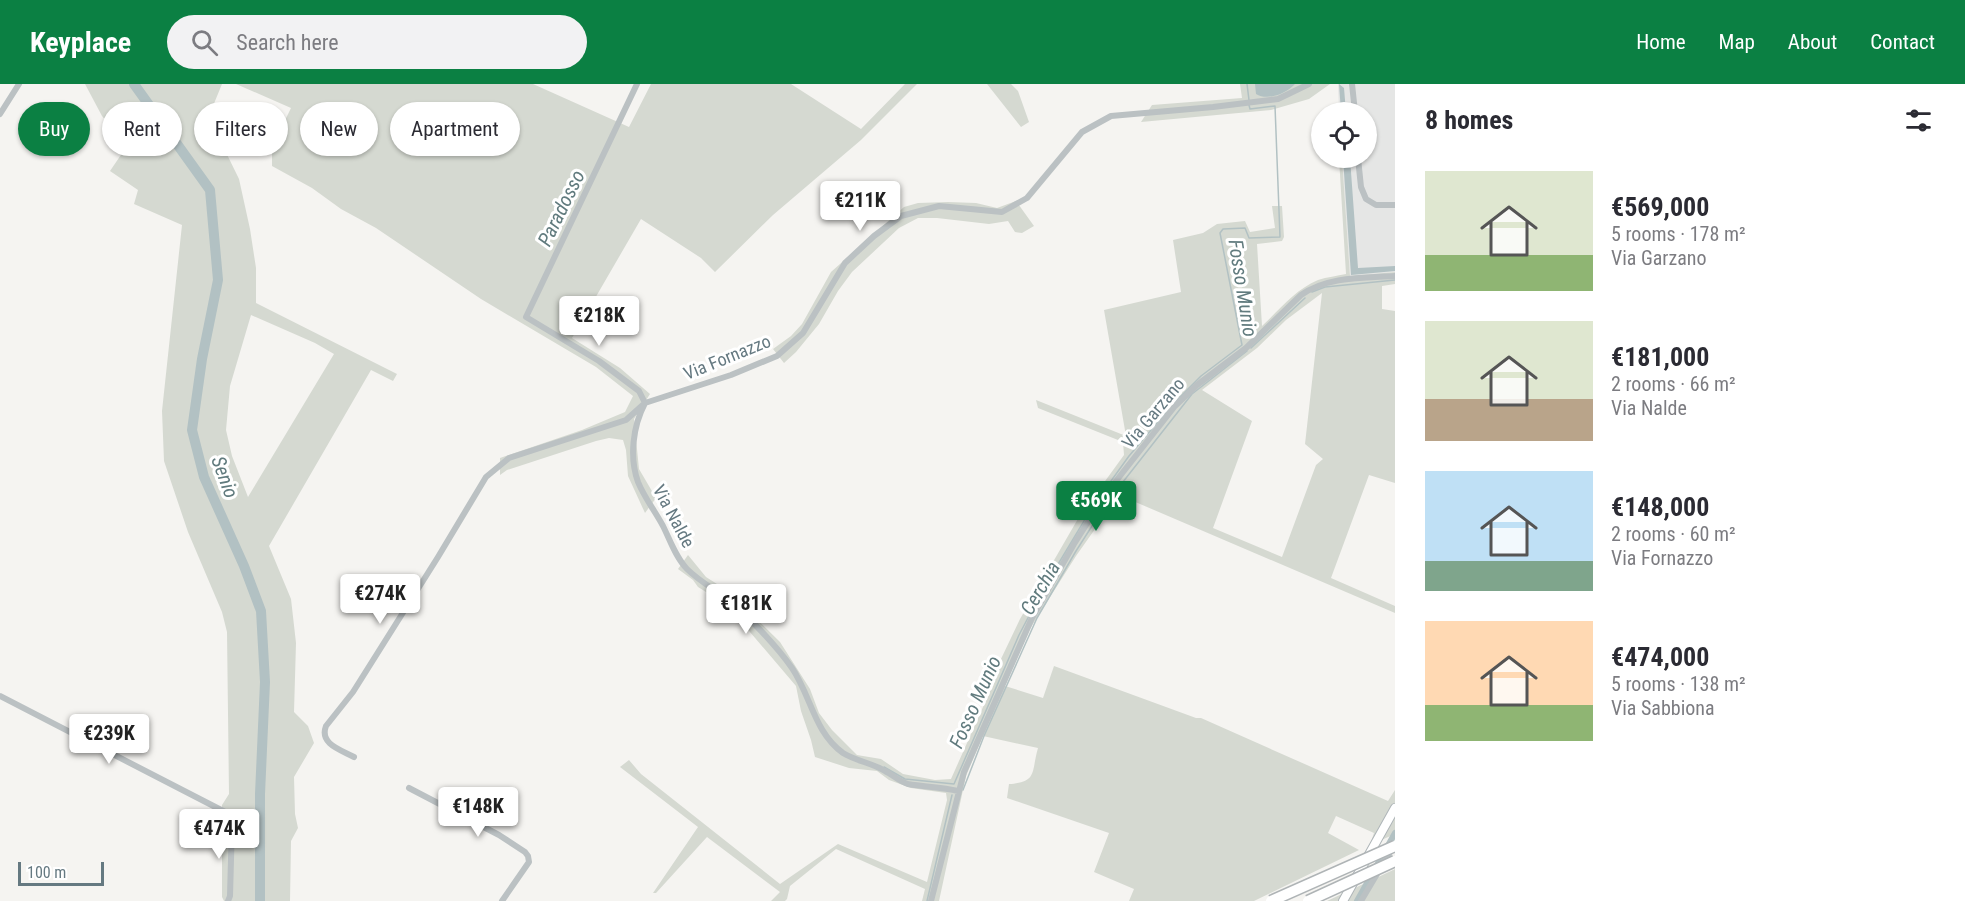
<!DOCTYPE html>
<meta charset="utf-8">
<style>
:root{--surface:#fff;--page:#f2f2f3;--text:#2b2b33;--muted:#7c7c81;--accent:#0b8043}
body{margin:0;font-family:"Roboto Condensed",sans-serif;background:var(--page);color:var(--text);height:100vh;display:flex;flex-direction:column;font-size:22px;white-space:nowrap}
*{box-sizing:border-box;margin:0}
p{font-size:20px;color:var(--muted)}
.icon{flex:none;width:33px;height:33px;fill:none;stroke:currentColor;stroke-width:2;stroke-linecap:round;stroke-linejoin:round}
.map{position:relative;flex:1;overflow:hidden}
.sheet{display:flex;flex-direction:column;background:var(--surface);width:570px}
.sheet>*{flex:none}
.top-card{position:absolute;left:18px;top:18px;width:570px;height:54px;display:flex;gap:12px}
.controls{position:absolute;left:1311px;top:18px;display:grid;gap:12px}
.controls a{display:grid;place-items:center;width:66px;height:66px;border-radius:50%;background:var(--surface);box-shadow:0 2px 4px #0004;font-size:30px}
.scale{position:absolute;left:18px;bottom:15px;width:86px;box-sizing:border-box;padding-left:6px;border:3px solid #657981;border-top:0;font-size:16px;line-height:21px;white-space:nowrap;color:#657981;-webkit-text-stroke:4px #fff;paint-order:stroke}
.price{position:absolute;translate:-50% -51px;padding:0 14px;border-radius:6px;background:#fff;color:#222;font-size:20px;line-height:39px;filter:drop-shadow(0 2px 3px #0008)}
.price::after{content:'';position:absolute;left:50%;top:36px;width:18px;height:14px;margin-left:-9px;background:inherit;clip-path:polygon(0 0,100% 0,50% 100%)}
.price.on{background:var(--accent);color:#fff}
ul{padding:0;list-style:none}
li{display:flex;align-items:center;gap:18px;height:150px;padding:0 30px}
li span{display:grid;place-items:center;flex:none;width:168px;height:120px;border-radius:0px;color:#555}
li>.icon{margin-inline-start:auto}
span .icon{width:72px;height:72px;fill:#fffc;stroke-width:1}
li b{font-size:26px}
h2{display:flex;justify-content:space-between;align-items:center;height:72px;padding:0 30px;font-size:26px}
.chip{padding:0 21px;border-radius:27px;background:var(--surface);box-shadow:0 2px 4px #0004;font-size:21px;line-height:54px}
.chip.on{background:var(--accent);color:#fff}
header{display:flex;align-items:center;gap:36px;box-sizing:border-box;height:84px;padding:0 30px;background:var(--accent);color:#fff}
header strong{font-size:28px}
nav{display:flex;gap:33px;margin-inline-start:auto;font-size:21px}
.search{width:420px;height:54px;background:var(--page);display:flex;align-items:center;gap:15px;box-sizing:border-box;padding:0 21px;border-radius:33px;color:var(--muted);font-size:22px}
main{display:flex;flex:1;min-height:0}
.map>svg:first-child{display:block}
.built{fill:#e5e6e5}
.green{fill:#d5d9d1;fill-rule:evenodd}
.water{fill:#b2c1c3}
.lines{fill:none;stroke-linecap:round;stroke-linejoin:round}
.stream{stroke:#b2c1c3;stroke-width:1.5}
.canal{stroke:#b2c1c3;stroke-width:6}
.river{stroke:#b2c1c3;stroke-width:10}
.secondary-casing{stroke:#aeb5b8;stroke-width:10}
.minor{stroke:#bbc1c3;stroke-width:6}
.secondary{stroke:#fff;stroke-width:8}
.motorway-bridge-casing{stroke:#afb4b6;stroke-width:13;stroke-linecap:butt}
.motorway-bridge{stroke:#fff;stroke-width:10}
.labels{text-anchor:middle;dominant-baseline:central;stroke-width:6;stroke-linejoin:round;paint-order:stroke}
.street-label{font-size:18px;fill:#657981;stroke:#fff}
.water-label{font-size:20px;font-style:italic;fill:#617b7e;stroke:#fff}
</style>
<header>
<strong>Keyplace</strong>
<div class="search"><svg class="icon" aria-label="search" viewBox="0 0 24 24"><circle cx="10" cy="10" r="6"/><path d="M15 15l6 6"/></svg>Search here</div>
<nav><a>Home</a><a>Map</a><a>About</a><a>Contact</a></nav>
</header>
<main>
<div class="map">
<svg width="1395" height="817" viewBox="0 0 1395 817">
<rect width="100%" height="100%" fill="#f5f4f1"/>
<path class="built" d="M1338,0h57v188l-45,4 -8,-118h24v-46h-27z"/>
<path class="green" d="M85,0h137l-9,22 9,18 -5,10 22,45 11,50 6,39v35l141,71 -4,7 -22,-11 -102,176 22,53 5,44 -2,69 14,14 6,17 -20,34 1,37 3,14 -7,13 -1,60h-66l-2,-4v-92l7,-11 -2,-162 -5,-20 -34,-80 -24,-71 -2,-50 20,-186 -48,-21 4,-14 -28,-19 17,-25 -25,-30zM251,231l64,28 19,11 -86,143 -16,-41 -6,-26 4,-44z
M236,0h297l96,43 22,-43h140l70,45 44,-45h12l-56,56 -88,75 -58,57 -14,-14 -60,-39 -69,119 48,30 30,26 -16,25 5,50 17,29 -11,15 -17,-37 -2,-26 -3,-10 -14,-2 -13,3 -89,29 -7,5v-17l82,-28 43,-18 8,-16 -37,-29 -115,-68 -105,-71 -35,-19 -29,-21 -40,-22v-19l19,-39z
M987,0h24l7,7 11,31 -8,5z
M1240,0h90l-21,15 -38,11 -130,12 11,-17 90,-7z
M1339,74h3l8,118 45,-4v12l-13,2v23l13,2v172l-26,-8 -38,103 64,28v7l-276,-118 -43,61 -50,79 -21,51 38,12 11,-32 142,52h5l187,83 7,-11v44l-25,11 4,-12 -38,-17 -8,17 31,17 -105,51h-125l5,-12 -40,-17 15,-39 -102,-35 2,-14c29,-2 22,-12 29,-36l-55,-12 -17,40 -27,125h-17l3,-12 -89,-40 -46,37 -3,13 -2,2h-14l9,-9 -73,-55 -51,56h-3l45,-66 -78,-60 9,-7 12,14 139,110 58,-40 89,38 20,-82 -1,-7 -35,-5 -22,-8 -12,-9 -28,-3 -34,-11 -4,-17 -10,-29 -5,-25 -69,-81 -29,-18 -5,-7 -15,-11 10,-14 18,22 22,14 52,51 30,47 9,24 13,17 25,25 24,4 22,15 32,6 16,-1 40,-90 -1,-7 30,-63 59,-102 45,-62 -1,-13 -85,-34 -2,-8 90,36 -22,-126 77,-18 -8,-52 30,-7 14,-9 28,-3 5,11 25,-4 -3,-22h10l2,31 -2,4 -25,3 5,82c17,-16 34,-37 56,-46 9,-3 19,-4 28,-6zM1322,209l-17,151 18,15 -7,6 -34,92 -69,-29 39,-107 -50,-31 55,-42 29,-28z
M1016,117l18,25 -12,7 -7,-1 -7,-11 -19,3 -52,-6h-19l-19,10 -47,44 -14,19 -19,33 -23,28 -12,11 -11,-14 18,-13 11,-12 29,-52 73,-65 14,-4 30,-1 28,1 21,5z
M1395,785v32h-68l64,-30z"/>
<path class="water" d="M1255,0h40c-9,10 -28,17 -39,10z
M1339,0l5,4 2,24h-5z
M1343,74h7l8,110 37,-2v5l-44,4z"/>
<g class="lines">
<path class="stream" d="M1247,0l2,16
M1312,208l13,-5 70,-7
M1251,264l54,-50
M1174,319l27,-27 41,-31 -22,-112 3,-4 22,-1 4,10 31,-1 -5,-131 -25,3 -1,-4
M884,683l21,12 49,5 65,-149 23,-44 51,-85 36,-50 40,-47
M963,706l21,-54 53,-118 39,-67 32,-50 84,-107 55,-43
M927,817l25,-106"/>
<path class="canal" d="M1357,817l38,-68"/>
<path class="river" d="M134,0l76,106 8,90 -16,79 -10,71 12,47 40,89 17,45 4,71 -5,112v107"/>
<defs>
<path id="secondary" d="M1343,817l52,-93"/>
</defs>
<use href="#secondary" class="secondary-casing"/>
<path class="minor" d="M637,0l-111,233 73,44 40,30 6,12c-12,23 -16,54 -7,79 6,15 17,29 25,44 7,14 13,32 24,43 12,12 27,20 40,30 20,15 51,49 65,69 19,28 22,64 51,85 13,8 29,10 42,18 8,4 15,11 23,13 17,3 33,3 50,7
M1352,0l3,28
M0,30l19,-30
M1358,74l3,29 5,12 10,6h19
M0,612l229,118 3,9 -2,73 -2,5
M354,673c-13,-7 -35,-13 -28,-31l27,-34 85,-135 48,-80 23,-19 117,-38 19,-17 86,-28 46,-19 26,-23 42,-70 29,-27 27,-20 38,-10 63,6 25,-14 55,-66 29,-16 102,-9 65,-8 31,-15
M409,704l90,47 26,17 3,4 1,6 -27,39
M931,817l33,-129 68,-154 42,-74 31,-49 70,-89 22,-21 49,-37 55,-53c27,-19 63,-17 94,-19
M1361,817l32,-54"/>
<use href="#secondary" class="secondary"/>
<defs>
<path id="motorway-bridge" d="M1271,817l124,-55
M1308,817l87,-40"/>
</defs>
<use href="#motorway-bridge" class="motorway-bridge-casing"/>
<use href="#motorway-bridge" class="motorway-bridge"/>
</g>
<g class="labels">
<g class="street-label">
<text transform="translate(727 273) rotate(-22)">Via Fornazzo</text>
<text transform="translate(1153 329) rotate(-50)">Via Garzano</text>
<text transform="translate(674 432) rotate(62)">Via Nalde</text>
</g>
<g class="water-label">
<text transform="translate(561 124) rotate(-64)">Paradosso</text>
<text transform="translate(1243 204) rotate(81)">Fosso Munio</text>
<text transform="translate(225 393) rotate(70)">Senio</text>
<text transform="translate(1040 504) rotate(-60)">Cerchia</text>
<text transform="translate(975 618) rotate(-66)">Fosso Munio</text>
</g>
</g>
</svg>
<div class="controls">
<a><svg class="icon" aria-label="locate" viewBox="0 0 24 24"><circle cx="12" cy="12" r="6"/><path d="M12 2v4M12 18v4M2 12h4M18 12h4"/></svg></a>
</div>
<div class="scale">100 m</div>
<b class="price" style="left:860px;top:148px">€211K</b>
<b class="price" style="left:599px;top:263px">€218K</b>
<b class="price on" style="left:1096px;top:448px">€569K</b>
<b class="price" style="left:380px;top:541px">€274K</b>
<b class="price" style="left:746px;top:551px">€181K</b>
<b class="price" style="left:109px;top:681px">€239K</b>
<b class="price" style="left:478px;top:754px">€148K</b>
<b class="price" style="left:219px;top:776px">€474K</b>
<div class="top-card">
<a class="chip on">Buy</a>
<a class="chip">Rent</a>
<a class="chip">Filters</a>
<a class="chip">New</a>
<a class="chip">Apartment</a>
</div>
</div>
<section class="sheet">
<h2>8 homes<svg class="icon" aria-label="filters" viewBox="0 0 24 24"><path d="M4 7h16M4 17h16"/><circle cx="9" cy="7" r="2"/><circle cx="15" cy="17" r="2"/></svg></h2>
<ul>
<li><span style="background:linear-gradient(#dfe7d0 70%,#8fb573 0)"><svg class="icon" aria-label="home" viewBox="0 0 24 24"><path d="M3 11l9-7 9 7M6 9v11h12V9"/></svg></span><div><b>€569,000</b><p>5 rooms · 178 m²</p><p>Via Garzano</p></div></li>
<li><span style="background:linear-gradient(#dfe7d0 65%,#b9a48a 0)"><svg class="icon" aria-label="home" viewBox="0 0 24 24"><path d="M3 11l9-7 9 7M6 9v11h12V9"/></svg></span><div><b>€181,000</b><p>2 rooms · 66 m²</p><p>Via Nalde</p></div></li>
<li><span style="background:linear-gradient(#bfe0f5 75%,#7fa58c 0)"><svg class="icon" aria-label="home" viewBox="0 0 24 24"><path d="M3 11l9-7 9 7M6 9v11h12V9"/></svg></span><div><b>€148,000</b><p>2 rooms · 60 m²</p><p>Via Fornazzo</p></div></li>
<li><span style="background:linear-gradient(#ffd9b3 70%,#8fb573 0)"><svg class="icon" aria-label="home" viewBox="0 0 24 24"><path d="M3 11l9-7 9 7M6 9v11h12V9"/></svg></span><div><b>€474,000</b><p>5 rooms · 138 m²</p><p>Via Sabbiona</p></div></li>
</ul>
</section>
</main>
